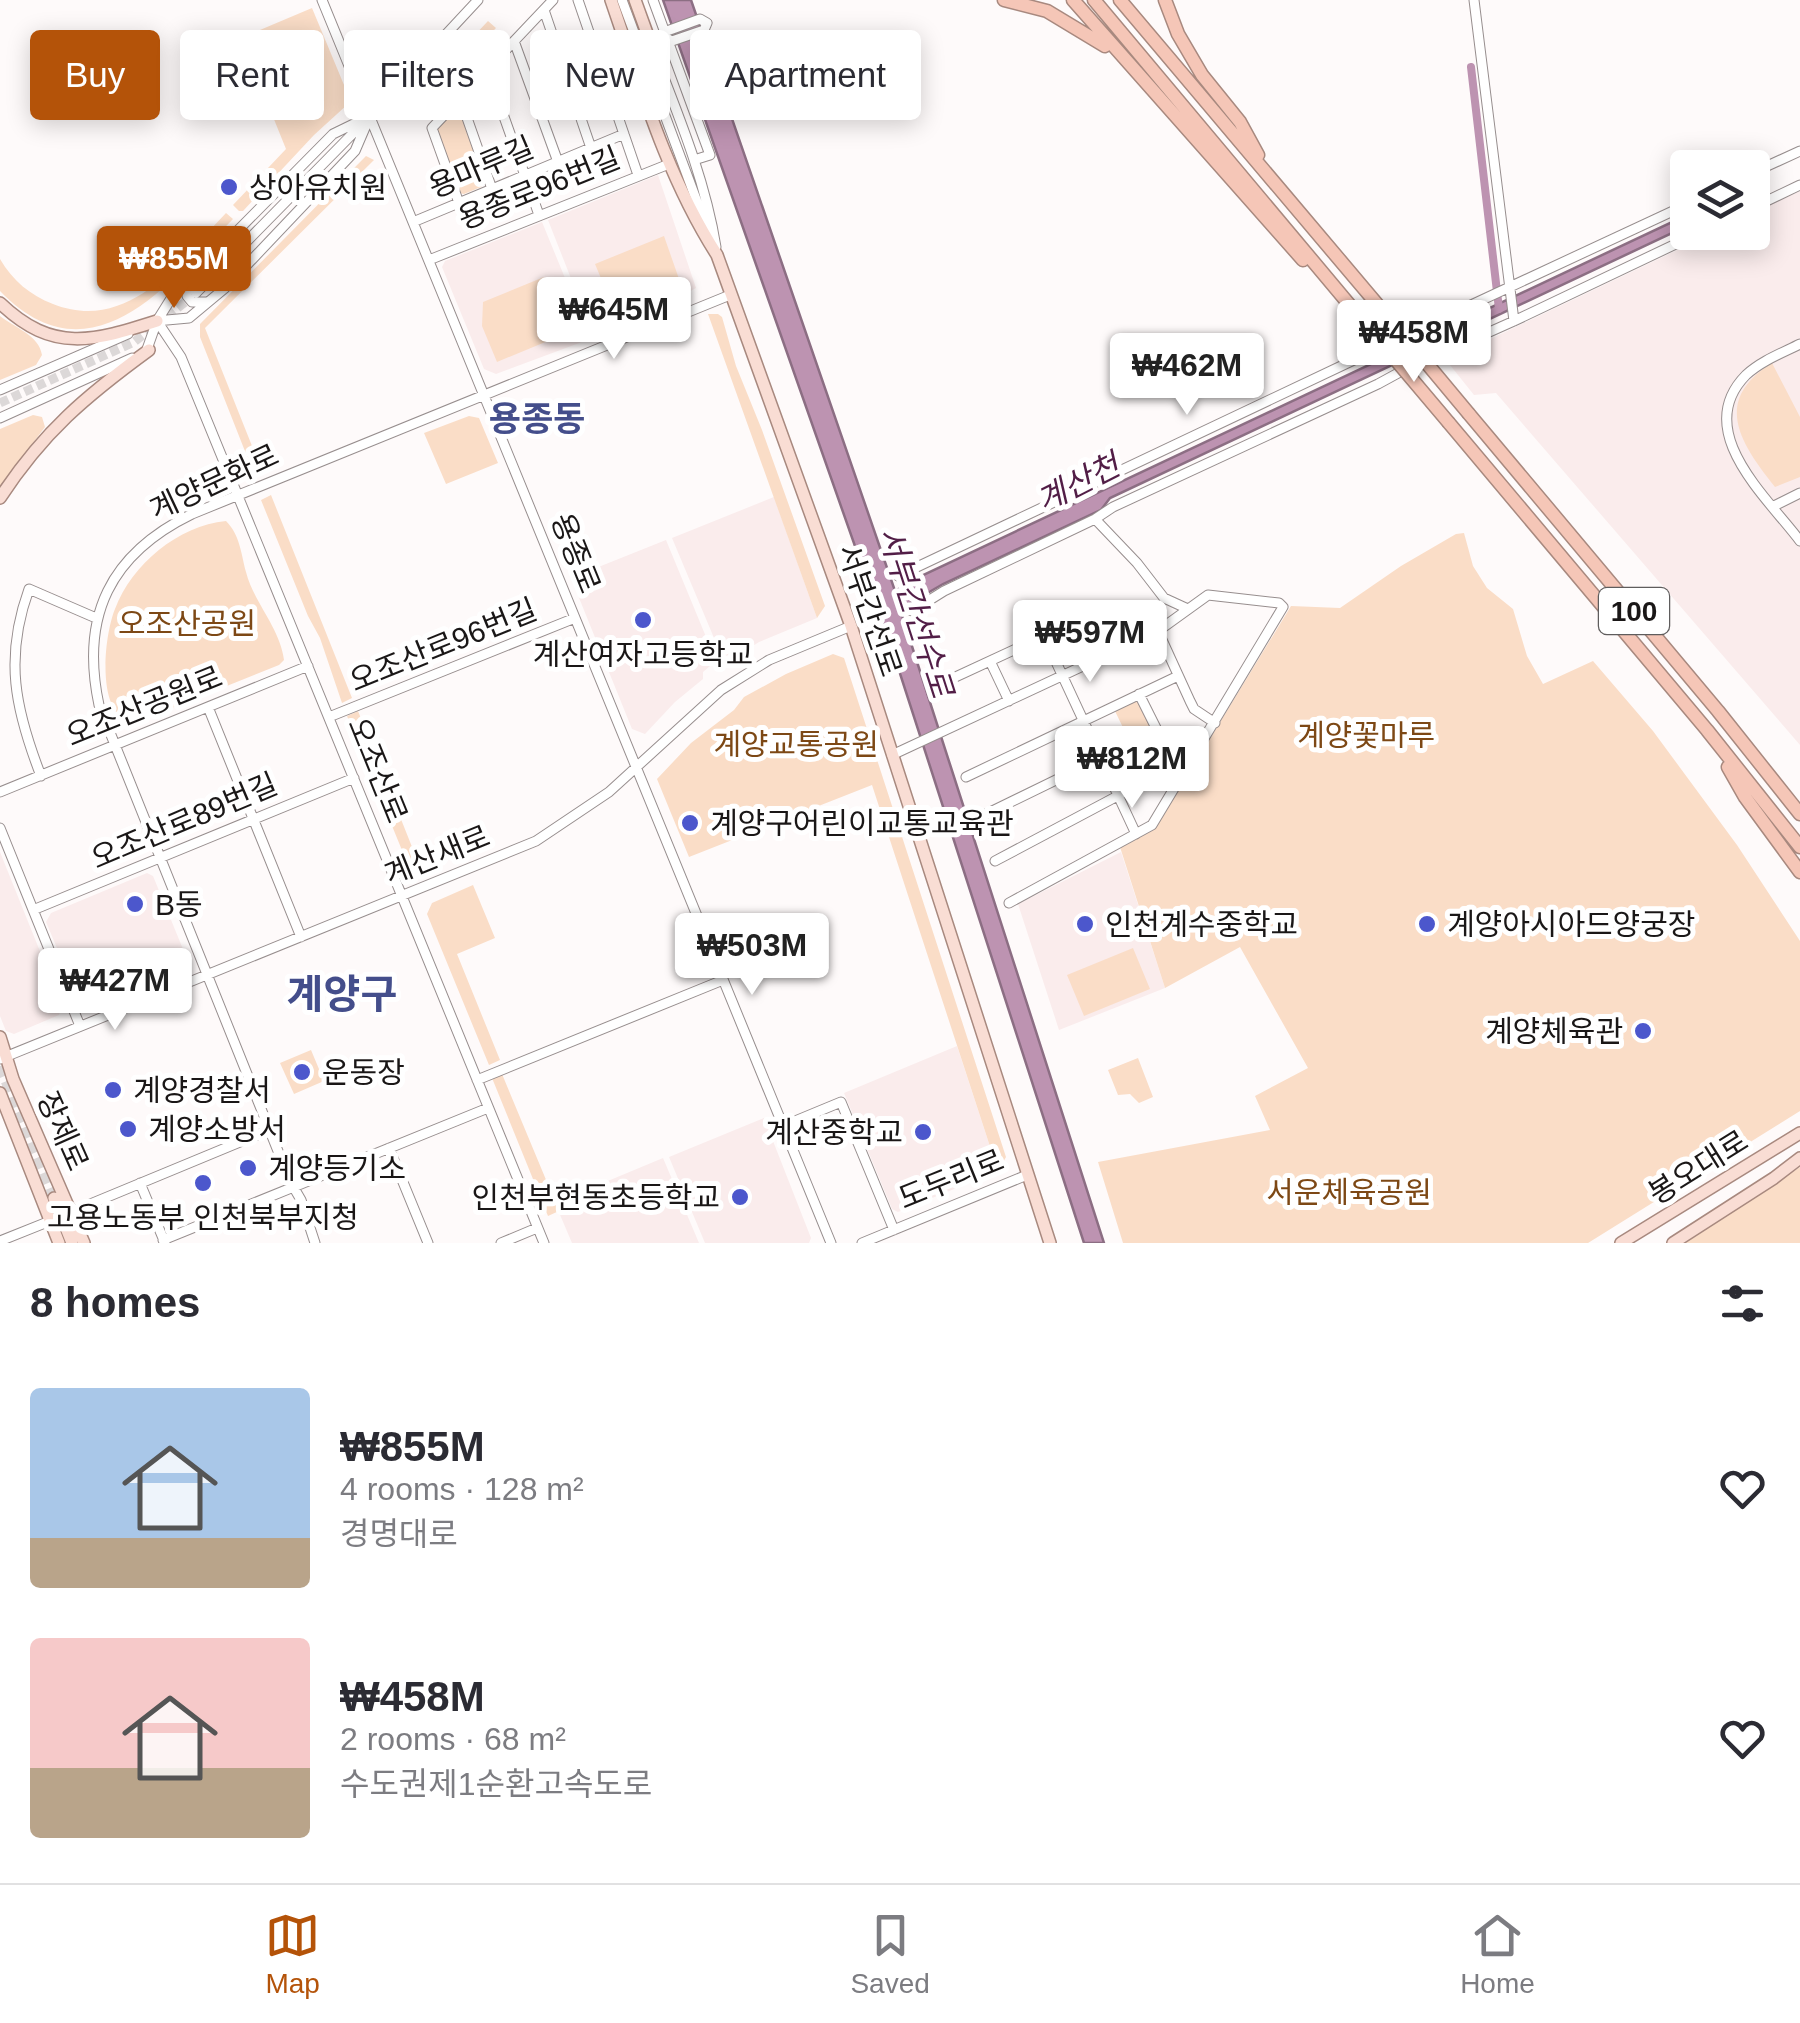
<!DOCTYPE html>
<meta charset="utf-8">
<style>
:root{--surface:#fff;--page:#f2f2f3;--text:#2b2b33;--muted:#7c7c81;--line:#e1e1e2;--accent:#b45309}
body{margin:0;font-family:Arial,"Noto Sans KR",sans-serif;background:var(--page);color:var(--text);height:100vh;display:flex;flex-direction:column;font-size:38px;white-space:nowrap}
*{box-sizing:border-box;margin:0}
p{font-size:32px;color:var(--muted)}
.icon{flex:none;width:55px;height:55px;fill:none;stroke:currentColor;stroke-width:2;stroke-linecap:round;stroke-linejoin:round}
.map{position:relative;height:1243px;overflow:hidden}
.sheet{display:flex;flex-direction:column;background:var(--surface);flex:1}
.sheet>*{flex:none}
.guide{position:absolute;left:30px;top:30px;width:1000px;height:90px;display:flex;gap:20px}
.buttons{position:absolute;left:1670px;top:150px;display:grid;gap:20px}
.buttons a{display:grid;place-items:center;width:100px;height:100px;border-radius:10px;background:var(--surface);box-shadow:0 5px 25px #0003;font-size:50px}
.price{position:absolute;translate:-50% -85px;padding:0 22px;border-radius:10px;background:#fff;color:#222;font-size:32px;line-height:65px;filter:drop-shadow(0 2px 5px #0008)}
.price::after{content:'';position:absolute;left:50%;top:60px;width:30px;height:22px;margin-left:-15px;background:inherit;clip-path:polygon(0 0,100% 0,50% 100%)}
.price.active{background:var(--accent);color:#fff}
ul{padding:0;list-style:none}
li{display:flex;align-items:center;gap:30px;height:250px;padding:0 30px}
li span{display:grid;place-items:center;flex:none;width:280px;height:200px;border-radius:10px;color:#555}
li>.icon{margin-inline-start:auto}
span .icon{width:120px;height:120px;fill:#fffc;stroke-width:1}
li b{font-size:42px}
h2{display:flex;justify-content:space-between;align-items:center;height:120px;padding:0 30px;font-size:42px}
.tag{padding:0 35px;border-radius:10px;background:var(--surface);box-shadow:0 5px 25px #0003;font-size:35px;line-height:90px}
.tag.active{background:var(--accent);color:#fff}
.tab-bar{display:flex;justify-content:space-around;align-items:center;height:140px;border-top:2px solid var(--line);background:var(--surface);font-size:28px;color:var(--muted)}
.tab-bar a{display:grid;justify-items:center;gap:5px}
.tab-bar .active{color:var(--accent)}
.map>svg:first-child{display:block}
.built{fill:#faecec}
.green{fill:#faddc7}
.water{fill:#bd93b1;stroke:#8c6e83;stroke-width:2.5}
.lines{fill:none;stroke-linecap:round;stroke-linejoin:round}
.canal{stroke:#bd93b1;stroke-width:8}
.minor-tunnel{stroke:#dcd8d8;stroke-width:9;stroke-dasharray:9 4.5;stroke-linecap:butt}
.major-tunnel{stroke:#dcd8d8;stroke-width:11;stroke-dasharray:11 5.5;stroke-linecap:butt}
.minor-casing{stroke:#978e8e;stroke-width:11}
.major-casing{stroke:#a8897f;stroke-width:14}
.highway-casing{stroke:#a8897f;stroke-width:15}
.minor{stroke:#fff;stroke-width:9}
.major{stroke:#f9ddd4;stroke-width:11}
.highway{stroke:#f5c6b7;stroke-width:12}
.highway-bridge-casing{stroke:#a8897f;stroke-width:15;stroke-linecap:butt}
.highway-bridge{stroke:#f5c6b7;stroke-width:12}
.poi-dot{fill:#4c57cc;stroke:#fff;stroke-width:4}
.labels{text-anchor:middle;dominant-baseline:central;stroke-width:10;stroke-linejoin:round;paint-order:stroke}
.shield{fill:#fff;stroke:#5f5d5d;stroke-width:2.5}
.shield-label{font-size:28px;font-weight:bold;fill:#1a1717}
.street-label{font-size:30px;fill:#1a1717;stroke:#fff}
.poi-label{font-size:30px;fill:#1a1717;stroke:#fff;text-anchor:start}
.park-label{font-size:30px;fill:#7d4815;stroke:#fff}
.water-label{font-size:32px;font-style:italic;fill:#521e47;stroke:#fff}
.quarter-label{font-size:35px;font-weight:bold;fill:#444e8b;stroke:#fff}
.district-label{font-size:40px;font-weight:bold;fill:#444e8b;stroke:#fff}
</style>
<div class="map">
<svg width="1800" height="1243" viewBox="0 0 1800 1243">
<rect width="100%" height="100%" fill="#fefafa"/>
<path class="built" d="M658,175l38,113 -9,5 -1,6 -92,38 -46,-117z
M1800,191v554l-304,-352 -22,2 -28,-35 267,-127 39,-1 1,-19z
M542,222l48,117 -94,35 -12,-5 -42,-102 3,-6z
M774,497l43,121 -58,24 -23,15 -5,-3 -9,3 -50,-119z
M666,540l50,121 -13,11v7l-28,23 -30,32 -13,-5 -61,-151z
M0,852l62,154 -3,9 -45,19 -8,-3 -6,-15z
M1121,852l44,136 -106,42 -41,-126z
M147,873l6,3 32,78 -5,11 -27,7 -68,32 -7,-6 -32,-76 5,-9z
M957,1046l41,125 -100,41 -6,-3 -48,-116z
M764,1118l47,120 -2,5h-104l-36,-86z
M663,1158l36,85h-127l-17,-40z"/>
<path class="green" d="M312,8l37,89 -1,7 -34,31 -71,76h-4l-6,-6 53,-56 -45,-111z
M488,21l8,7 -77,82 -8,-7z
M453,110l7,2 24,71 -3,4 -17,7 -5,-1 -24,-64z
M366,156l8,4 -169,168 57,143 -10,-2 -52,-132v-13z
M226,213l7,6c-65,65 -142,166 -233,72v-32c13,22 30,36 53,45 66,26 112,-26 155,-67l1,-6z
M664,236l22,63 -65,27 -26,-62z
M544,277l23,56 -70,29 -15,-36 1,-24z
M718,314l4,3 14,49 26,64 63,176 -8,12 -109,-304z
M0,316c15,12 39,19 42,39l-6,10 -36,15z
M1772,363l28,54v60l-25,10c-34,-43 -64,-86 -3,-124z
M33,415l9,2 3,10 -45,60v-58z
M469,416l10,2 19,45 -52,21 -22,-51z
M271,495l81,203 -10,5 -22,-65 -12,-22 -47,-116z
M226,521c14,14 15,32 20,51 8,31 34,56 38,88l-5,5 -142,57c-43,1 -33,-87 -22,-113 17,-45 63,-83 111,-88z
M1464,533l9,33 14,22 26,21 14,47 16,28 50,-23 60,70 84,114 63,96v170l-212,132h-465l-25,-81 172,-32 -15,-34 53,-28 -68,-121 -75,41 -45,-141 36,-20 135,-221 49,2 61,-42 55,-32z
M833,654l11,4 162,499 -8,14 -126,-386 -183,72 -32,-78 34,-36 43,-33 10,-13 42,-23z
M1138,698l18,39 -37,51 -16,-36 26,-12 -15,-31z
M358,711l60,151 -12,-2 -59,-144z
M473,885l22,53 -38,16 43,106 -11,5 -62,-151 5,-11z
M1133,948l17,41 -66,27 -17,-41z
M311,1050l13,31 -30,13 -14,-31z
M1138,1058l15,39 -14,6 -9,-9 -12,1 -10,-25z
M502,1074l57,137 -11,5 -56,-138z
M1800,1167v76h-116z"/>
<path class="water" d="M663,0h28l204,591 26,-15 766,-361v11l-577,272 -9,12 -158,74 -43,25 204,634h-20l-200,-619 -11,-5 -3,-10 5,-6z"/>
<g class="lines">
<path class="canal" d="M1471,67l28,242"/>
<path class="minor-tunnel" d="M0,403l134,-61 59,-46"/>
<path class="major-tunnel" d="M0,1066l54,132"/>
<defs>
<path id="minor" d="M322,0l509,1243
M578,0l60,175
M622,0l87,234
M653,0l57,155 -16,5
M1474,0l40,321
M544,10l47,138
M666,38l6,3 32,-11 3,-7 -7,-4 -33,12 -4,11 -11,5c25,65 53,131 64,200
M514,41l44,121
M487,69l52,146
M460,98l32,91
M1752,173l48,-22
M459,203l-27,-75 121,-128
M1752,208l48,-23
M413,222l211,-88
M429,260l240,-96
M188,284l-1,12 5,6h14
M196,293l174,-177 108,-116
M156,321l33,-3 36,-30 130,-137 15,-35
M157,321l24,36 363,886
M1800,344c-18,9 -39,17 -54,31 -55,56 21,122 54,166
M146,352l11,-31 15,-24 161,-163 37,-18
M0,390l128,-56
M0,418l132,-60
M1774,506l26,-13
M1095,519l18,-12 265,-123 55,-30 14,-3 67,-30 187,-89
M898,576l458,-217 19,-4 66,-36 247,-115
M912,611l32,-20 151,-72 42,44 27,35 24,11
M1158,631l32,70 4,8 21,14
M990,661l19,40
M936,686l108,-50 92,198
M208,707l93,230
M329,717l246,-99
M892,755l266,-124 50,-36 71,8 4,4 -131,218 -143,78
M41,776c-26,-67 -37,-118 -12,-187l67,29
M966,777l212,-101
M0,792l308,-126
M980,817l121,-59
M0,828l80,198
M995,861l130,-69 33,-52v-8l-19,-38
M33,910l321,-132
M0,1059l536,-218 73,-49 112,-102 48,-30 82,-34
M477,1080l246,-100
M783,1126l58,-24 53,128
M389,1148l39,95
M140,1183l25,60
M71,1212l198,-82
M163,1240l325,-132
M0,1241l50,-20
M315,1243l-14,-43 -11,-19 -191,-476c-19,-89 11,-151 93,-191l538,-219
M501,1243l36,-15
M862,1243l165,-68"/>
<path id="major" d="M611,0c30,87 56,177 106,255l134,371 199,617
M635,0l17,47
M0,303c53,51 94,38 157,18
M0,498c43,-66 86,-102 149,-148
M0,1037l13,42 71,164
M0,1093l59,150
M54,1198l18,45
M1621,1243l179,-110
M1673,1243l101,-65 26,-20"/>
<path id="highway" d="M1004,0l43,11 58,35
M1073,0l230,260
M1094,0l290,346
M1120,0l284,336
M1165,0l13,34 24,41 38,47 18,33
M1469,414l249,297 82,103
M1449,423l258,307 93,117
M1728,767l17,30 55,75"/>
</defs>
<use href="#minor" class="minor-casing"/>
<use href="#major" class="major-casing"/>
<use href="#highway" class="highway-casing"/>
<use href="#minor" class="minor"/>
<use href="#major" class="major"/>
<use href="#highway" class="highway"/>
<defs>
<path id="highway-bridge" d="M1404,336l65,78
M1384,346l65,77"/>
</defs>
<use href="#highway-bridge" class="highway-bridge-casing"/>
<use href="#highway-bridge" class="highway-bridge"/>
</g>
<g class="poi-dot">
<circle cx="229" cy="187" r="10"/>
<circle cx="643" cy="620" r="10"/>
<circle cx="690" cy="823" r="10"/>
<circle cx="135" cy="904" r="10"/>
<circle cx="1085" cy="924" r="10"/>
<circle cx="1427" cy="924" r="10"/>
<circle cx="1643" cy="1031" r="10"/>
<circle cx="302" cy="1072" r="10"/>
<circle cx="113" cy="1090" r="10"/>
<circle cx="128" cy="1129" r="10"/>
<circle cx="923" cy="1132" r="10"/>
<circle cx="248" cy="1168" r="10"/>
<circle cx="203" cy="1183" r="10"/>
<circle cx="740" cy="1197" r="10"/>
</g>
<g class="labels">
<rect class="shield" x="1599" y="588" width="70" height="46" rx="8"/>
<g class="shield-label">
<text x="1634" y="611">100</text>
</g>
<g class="street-label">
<text transform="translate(481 167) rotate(-23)">용마루길</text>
<text transform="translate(539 188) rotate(-22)">용종로96번길</text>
<text transform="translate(214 482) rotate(-25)">계양문화로</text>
<text transform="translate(576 553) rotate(68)">용종로</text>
<text transform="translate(870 610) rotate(71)">서부간선로</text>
<text transform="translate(443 645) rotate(-22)">오조산로96번길</text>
<text transform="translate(144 706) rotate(-22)">오조산공원로</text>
<text transform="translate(378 770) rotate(68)">오조산로</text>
<text transform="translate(184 821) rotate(-23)">오조산로89번길</text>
<text transform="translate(437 855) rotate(-22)">계산새로</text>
<text transform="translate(63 1131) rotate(66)">장제로</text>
<text transform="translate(1698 1167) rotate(-32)">봉오대로</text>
<text transform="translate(951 1179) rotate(-22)">도두리로</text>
</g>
<g class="poi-label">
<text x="249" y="187">상아유치원</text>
<text x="643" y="654" text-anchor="middle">계산여자고등학교</text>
<text x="710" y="823">계양구어린이교통교육관</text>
<text x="155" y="904">B동</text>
<text x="1105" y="924">인천계수중학교</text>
<text x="1447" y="924">계양아시아드양궁장</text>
<text x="1623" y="1031" text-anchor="end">계양체육관</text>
<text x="322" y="1072">운동장</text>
<text x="133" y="1090">계양경찰서</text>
<text x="148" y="1129">계양소방서</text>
<text x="903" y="1132" text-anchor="end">계산중학교</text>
<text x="268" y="1168">계양등기소</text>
<text x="720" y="1197" text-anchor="end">인천부현동초등학교</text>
<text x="203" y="1217" text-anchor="middle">고용노동부 인천북부지청</text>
</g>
<g class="park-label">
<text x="187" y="623">오조산공원</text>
<text x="1366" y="735">계양꽃마루</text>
<text x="796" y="744">계양교통공원</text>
<text x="1349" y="1192">서운체육공원</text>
</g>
<g class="water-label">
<text transform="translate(1078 483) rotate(-27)">계산천</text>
<text transform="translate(916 612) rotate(72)">서부간선수로</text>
</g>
<g class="quarter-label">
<text x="537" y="418">용종동</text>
</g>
<g class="district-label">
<text x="342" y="994">계양구</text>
</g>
</g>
</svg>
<div class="buttons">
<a><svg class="icon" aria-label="layers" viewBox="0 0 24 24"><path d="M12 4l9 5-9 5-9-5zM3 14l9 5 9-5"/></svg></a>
</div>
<b class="price active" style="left:174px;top:311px">₩855M</b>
<b class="price" style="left:614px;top:362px">₩645M</b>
<b class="price" style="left:1414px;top:385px">₩458M</b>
<b class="price" style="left:1187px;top:418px">₩462M</b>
<b class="price" style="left:1090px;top:685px">₩597M</b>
<b class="price" style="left:1132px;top:811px">₩812M</b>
<b class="price" style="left:752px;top:998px">₩503M</b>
<b class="price" style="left:115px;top:1033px">₩427M</b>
<div class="guide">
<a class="tag active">Buy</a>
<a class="tag">Rent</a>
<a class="tag">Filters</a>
<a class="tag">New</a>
<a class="tag">Apartment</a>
</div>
</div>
<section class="sheet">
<h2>8 homes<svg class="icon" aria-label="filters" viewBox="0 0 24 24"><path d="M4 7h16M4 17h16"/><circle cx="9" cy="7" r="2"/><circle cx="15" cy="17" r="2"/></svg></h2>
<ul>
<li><span style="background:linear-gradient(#a9c7e8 75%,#b9a48a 0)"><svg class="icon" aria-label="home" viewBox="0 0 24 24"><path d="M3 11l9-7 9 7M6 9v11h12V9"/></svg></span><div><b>₩855M</b><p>4 rooms · 128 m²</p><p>경명대로</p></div><svg class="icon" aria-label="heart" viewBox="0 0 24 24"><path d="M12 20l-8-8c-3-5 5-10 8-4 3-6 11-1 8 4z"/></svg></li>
<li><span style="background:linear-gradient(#f6c9c9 65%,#b9a48a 0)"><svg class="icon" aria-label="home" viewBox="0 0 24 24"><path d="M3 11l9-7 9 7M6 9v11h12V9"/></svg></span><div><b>₩458M</b><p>2 rooms · 68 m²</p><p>수도권제1순환고속도로</p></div><svg class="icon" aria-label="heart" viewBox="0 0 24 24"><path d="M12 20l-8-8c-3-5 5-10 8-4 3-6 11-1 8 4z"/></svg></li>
</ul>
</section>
<nav class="tab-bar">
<a class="active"><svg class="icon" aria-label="map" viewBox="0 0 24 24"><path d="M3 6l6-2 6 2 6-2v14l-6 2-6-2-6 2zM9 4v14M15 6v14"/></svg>Map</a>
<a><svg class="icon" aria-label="saved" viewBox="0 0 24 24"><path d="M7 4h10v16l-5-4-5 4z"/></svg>Saved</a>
<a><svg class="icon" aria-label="home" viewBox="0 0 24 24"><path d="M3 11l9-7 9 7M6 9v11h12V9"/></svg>Home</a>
</nav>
